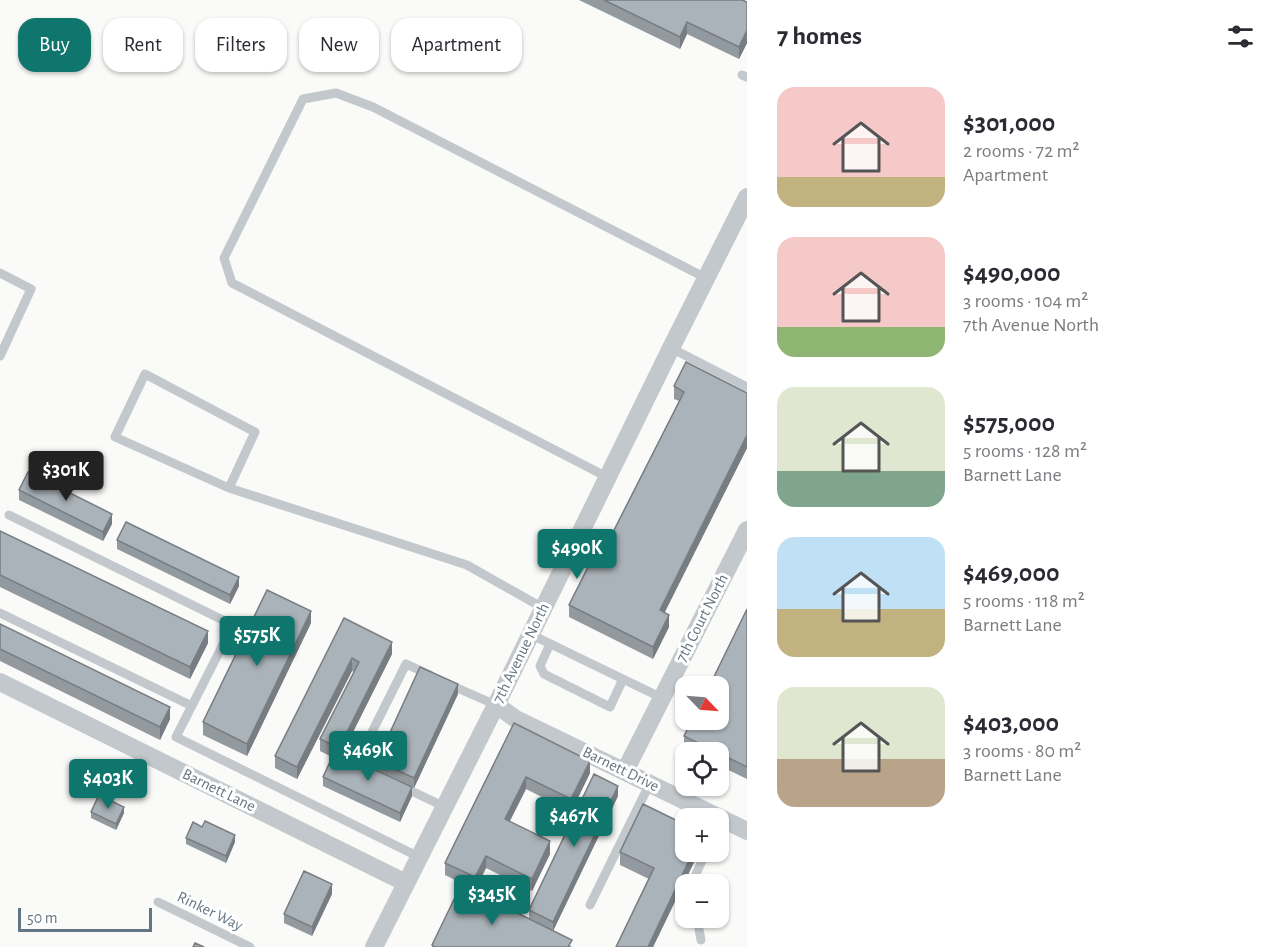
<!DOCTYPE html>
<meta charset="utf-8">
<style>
:root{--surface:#fff;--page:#f7f7f7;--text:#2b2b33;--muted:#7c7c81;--accent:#0f766e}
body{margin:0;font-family:"Alegreya Sans",sans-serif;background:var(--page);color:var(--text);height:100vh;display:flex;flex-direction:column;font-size:22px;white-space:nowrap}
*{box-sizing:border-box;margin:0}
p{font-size:20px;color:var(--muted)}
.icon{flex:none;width:33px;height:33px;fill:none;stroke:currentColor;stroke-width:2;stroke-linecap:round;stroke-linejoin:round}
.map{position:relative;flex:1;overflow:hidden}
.sheet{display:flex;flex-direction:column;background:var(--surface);width:540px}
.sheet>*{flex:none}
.top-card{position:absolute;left:18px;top:18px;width:570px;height:54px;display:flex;gap:12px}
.needle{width:39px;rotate:115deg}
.buttons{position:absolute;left:675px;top:676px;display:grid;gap:12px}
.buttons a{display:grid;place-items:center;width:54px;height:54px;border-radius:12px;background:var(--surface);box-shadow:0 2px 4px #0004;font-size:30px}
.scale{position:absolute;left:18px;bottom:15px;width:134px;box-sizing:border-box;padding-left:6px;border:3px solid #657683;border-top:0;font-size:16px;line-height:21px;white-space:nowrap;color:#657683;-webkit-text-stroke:4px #fff;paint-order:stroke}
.price{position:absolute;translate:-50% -51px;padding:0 14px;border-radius:6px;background:var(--accent);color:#fff;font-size:20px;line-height:39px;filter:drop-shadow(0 2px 3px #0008)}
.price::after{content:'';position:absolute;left:50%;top:36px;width:18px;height:14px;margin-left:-9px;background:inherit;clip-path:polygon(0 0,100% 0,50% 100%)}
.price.active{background:#222;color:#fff}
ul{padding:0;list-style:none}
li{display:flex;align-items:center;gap:18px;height:150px;padding:0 30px}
li span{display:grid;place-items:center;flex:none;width:168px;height:120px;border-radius:18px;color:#555}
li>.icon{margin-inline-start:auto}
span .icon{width:72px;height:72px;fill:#fffc;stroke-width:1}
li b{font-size:26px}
h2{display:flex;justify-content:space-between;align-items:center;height:72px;padding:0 30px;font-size:26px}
.tag{padding:0 21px;border-radius:18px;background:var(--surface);box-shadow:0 2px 4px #0004;font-size:21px;line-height:54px}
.tag.active{background:var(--accent);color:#fff}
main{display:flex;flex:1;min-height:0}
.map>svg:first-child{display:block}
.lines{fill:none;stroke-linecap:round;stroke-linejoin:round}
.lane{stroke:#c3c8cc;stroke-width:9}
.street{stroke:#c3c8cc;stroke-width:18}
.wall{fill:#929a9f}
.shaded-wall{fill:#777d82}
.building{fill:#aab3b9;stroke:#777d82;stroke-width:1.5}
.labels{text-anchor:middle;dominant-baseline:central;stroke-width:6;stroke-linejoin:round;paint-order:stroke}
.street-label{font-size:16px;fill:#657683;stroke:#fff}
</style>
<main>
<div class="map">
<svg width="747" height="947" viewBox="0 0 747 947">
<rect width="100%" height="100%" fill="#fafaf8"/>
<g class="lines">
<path class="lane" d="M742,75l5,2
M0,273l31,16 -31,67
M671,348l76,39
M607,477l-375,-194 -8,-25 79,-159 33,-6 37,14 333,171
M229,488l26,-56 -110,-58 -30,63 114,51 238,77 76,43
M9,515l224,110 -57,112 243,120
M0,613l192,93
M530,634l132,64
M550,644l-10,22 4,8 66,33 13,-28
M448,684l48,21
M364,768l-8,-4 50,-100 24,11
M401,786l44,21
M691,885l15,-33
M158,902l92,45
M590,905l60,-122
M697,918l4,22"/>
<path class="street" d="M0,682l406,201
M496,705l20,14 231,112
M625,771l122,-241
M374,947l122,-242 175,-357 76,-151"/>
</g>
<path class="wall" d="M579,0h163l5,2v41l-8,16 -52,-25 -7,15z
M674,386l73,7v55l-83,164 5,15 -16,32 -84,-42v-12l41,-67 69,-137 -5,-2z
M19,490l93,34 -9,17 -84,-41z
M0,531l208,112 -18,36 -190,-92z
M117,540l122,46 -9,18 -113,-55z
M747,609v170l-29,-14v-12h-25l-9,-4v-13z
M344,618l48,36 -50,100 70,42 -12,26 -77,-36v-9l9,-20 -12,-6v-12l34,-67 -2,-1 -55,108 -22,-11v-12z
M311,623l-64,133 -44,-21v-13z
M0,624l170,95 -10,21 -160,-79z
M458,694l-44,94 -37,-18v-9z
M514,723l76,50 -19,39 -45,-23 -17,32 41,33 -18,37 -46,-23 -11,22 -30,-15v-12z
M618,796l-65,135 19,16h-140v-2l97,-26v-9z
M91,812l33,1 -8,17 -25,-12z
M186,838l49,4 -9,21 -40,-19z
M620,852h79l-46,95 -4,-68 -29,-14z
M332,894l-20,42 -28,-13v-9z"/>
<path class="shaded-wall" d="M687,22v12l-7,15v-12z
M747,30v13l-8,16v-12z
M747,435v13l-87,174v-12z
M112,514v10l-9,17v-9z
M239,577v9l-9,18v-9z
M311,611v12l-64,133v-12z
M669,615v12l-16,32v-12z
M208,631v12l-18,36v-12z
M392,642v12l-53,106v-12z
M352,658v13l-55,108v-12z
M458,684v10l-44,94v-10z
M170,707v12l-10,21v-13z
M590,761v12l-19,39v-13z
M526,777v12l-21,42v-12z
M618,786v10l-65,135v-9z
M412,787v9l-12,26v-9z
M124,807v6l-8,17v-6z
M235,835v7l-9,21v-7z
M550,841v13l-18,37v-12z
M693,852h6l-46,95h-5z
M486,856v12l-11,22v-13z
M332,884v10l-20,42v-9z"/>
<path class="building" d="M604,0h138l5,2v28l-8,17 -52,-25 -7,15z
M686,362l61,31v42l-87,175 9,5 -16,32 -84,-42 35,-70 6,3 74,-146 -10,-6z
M28,472l84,42 -9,18 -84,-42z
M126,522l113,55 -9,18 -113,-55z
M0,531l208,100 -18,36 -190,-92z
M267,590l44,21 -64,133 -44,-22z
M747,609v158l-63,-31 8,-16h26v-33h-9z
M344,618l48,24 -53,106 -19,-9 39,-77 -7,-4 -55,109 -22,-11z
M0,624l170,83 -10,20 -160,-78z
M420,667l38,17 -44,94 -37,-17z
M514,723l76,38 -19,38 -45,-22 -21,42 45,22 -18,38 -46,-23 -11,21 -30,-14z
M335,751l77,36 -12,26 -77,-36z
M594,774l24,12 -65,136 -24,-12z
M99,795l25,12 -8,17 -25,-12z
M643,804l43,21v27h7l-45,95h-32l38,-79 -34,-16z
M205,821l30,14 -9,21 -40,-18 7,-16 9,5z
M304,871l28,13 -20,43 -28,-13z
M461,885l111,55 -4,7h-133l-3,-2z
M195,943l9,4h-11z"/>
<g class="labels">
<g class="street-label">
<text transform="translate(702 618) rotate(-63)">7th Court North</text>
<text transform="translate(521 653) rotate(-64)">7th Avenue North</text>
<text transform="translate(621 769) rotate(26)">Barnett Drive</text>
<text transform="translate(219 790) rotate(26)">Barnett Lane</text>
<text transform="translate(210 911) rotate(26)">Rinker Way</text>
</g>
</g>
</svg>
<div class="buttons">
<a><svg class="needle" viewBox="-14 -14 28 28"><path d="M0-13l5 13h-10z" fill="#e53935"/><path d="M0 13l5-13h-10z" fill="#7c7c81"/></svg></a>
<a><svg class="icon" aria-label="locate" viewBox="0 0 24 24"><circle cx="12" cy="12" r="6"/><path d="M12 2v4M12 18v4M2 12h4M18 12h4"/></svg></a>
<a>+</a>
<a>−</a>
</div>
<div class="scale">50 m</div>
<b class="price active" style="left:66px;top:502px">$301K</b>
<b class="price" style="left:577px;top:580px">$490K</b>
<b class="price" style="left:257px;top:667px">$575K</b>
<b class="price" style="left:368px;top:782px">$469K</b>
<b class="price" style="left:108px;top:810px">$403K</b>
<b class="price" style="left:574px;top:848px">$467K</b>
<b class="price" style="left:492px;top:926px">$345K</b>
<div class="top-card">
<a class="tag active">Buy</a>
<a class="tag">Rent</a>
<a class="tag">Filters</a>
<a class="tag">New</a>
<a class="tag">Apartment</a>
</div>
</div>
<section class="sheet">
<h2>7 homes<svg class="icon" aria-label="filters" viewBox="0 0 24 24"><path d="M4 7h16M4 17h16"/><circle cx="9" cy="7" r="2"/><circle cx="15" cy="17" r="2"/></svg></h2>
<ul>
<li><span style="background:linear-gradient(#f6c9c9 75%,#c2b280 0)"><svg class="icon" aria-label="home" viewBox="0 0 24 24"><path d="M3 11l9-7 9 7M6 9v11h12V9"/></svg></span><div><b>$301,000</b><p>2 rooms · 72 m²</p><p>Apartment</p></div></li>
<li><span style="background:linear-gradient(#f6c9c9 75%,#8fb573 0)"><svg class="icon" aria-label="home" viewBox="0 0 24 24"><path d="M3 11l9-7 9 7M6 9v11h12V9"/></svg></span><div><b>$490,000</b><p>3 rooms · 104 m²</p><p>7th Avenue North</p></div></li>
<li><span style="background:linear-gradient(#dfe7d0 70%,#7fa58c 0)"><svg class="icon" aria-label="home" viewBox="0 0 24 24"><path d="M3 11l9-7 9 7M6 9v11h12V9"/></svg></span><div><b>$575,000</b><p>5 rooms · 128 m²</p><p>Barnett Lane</p></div></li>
<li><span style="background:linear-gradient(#bfe0f5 60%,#c2b280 0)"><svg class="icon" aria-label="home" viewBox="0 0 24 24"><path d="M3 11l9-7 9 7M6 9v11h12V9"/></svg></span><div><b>$469,000</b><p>5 rooms · 118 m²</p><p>Barnett Lane</p></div></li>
<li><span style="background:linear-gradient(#dfe7d0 60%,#b9a48a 0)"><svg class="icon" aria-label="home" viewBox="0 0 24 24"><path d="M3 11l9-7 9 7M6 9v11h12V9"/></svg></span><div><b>$403,000</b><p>3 rooms · 80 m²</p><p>Barnett Lane</p></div></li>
</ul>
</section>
</main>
